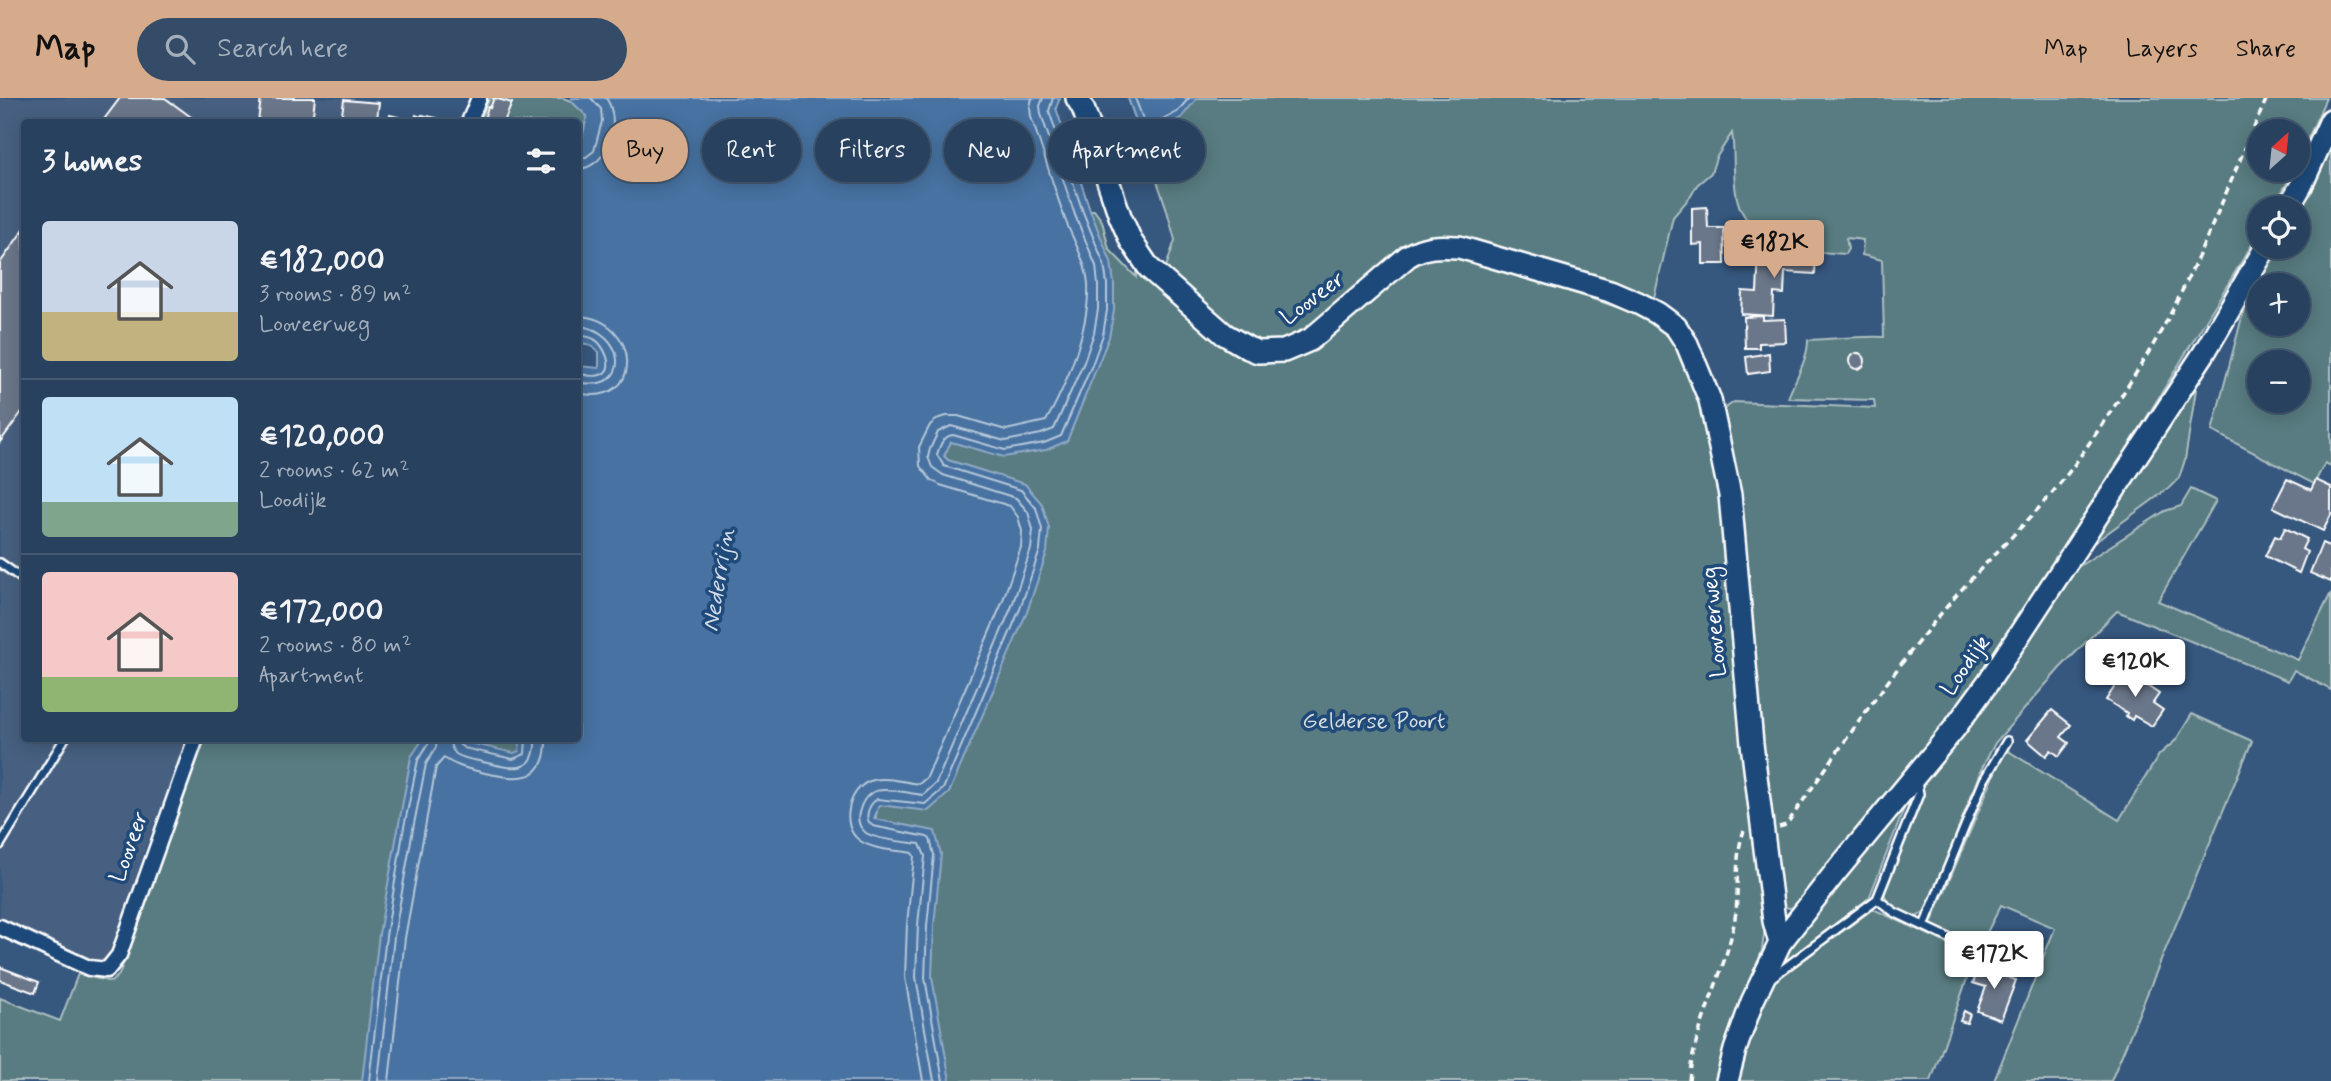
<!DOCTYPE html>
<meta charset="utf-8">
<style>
:root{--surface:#28415e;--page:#344c67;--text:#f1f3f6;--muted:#a5afbc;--line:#445a73;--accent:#d6ab8b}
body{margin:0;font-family:Mynerve,sans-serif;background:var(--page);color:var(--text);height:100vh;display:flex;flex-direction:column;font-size:26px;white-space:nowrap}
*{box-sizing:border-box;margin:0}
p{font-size:23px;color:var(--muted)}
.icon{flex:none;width:38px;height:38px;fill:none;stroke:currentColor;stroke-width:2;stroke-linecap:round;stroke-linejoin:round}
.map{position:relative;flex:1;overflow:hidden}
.sheet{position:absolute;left:21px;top:21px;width:560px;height:623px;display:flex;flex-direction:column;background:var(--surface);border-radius:7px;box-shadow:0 4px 18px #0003,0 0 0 2px var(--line)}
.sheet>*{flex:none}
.hud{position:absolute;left:602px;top:21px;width:665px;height:63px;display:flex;gap:14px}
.needle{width:46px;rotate:27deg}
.fabs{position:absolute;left:2247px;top:21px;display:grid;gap:14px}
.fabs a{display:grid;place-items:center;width:63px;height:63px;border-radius:50%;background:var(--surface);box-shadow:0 4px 18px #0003,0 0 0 2px var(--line);font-size:35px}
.price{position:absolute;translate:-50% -60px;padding:0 16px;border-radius:7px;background:#fff;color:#222;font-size:23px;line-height:46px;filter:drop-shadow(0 2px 4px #0008)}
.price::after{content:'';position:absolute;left:50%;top:42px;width:21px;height:16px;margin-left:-10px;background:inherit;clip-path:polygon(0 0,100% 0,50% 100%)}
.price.selected{background:var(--accent);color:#111}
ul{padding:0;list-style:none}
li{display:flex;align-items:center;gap:21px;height:175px;padding:0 21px}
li+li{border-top:2px solid var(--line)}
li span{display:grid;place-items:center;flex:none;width:196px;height:140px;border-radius:7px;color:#555}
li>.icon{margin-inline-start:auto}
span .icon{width:84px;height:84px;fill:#fffc;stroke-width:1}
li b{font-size:30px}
h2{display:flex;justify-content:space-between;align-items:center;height:84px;padding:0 21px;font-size:30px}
.pill{padding:0 24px;border-radius:32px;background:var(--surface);box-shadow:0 4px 18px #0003,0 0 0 2px var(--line);font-size:24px;line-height:63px}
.pill.selected{background:var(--accent);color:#111}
header{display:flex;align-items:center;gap:42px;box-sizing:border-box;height:98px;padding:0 35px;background:var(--accent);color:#111}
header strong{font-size:33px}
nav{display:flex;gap:38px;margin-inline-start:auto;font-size:24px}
.search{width:490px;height:63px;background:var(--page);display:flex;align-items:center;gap:18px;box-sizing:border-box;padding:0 24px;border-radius:38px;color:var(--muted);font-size:26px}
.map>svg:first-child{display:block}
.built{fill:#466081}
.green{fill:#597c81;stroke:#acbec0;stroke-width:2;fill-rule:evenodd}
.water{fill:#4772a1;stroke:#91aac7;stroke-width:2}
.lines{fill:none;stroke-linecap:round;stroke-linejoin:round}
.shore{stroke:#b5c7d9;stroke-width:2}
.building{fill:#6a7689;stroke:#fff;stroke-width:2}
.lane-casing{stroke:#fff;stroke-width:12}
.street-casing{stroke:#fff;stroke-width:19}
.secondary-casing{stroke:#fff;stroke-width:26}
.path{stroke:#fff;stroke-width:3.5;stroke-dasharray:7 5;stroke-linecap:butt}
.lane{stroke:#1f4a7a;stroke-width:7}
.street{stroke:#1f4a7a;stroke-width:14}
.secondary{stroke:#1f4a7a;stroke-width:21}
.labels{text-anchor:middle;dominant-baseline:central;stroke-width:7;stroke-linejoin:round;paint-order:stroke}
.street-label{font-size:23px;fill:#fff;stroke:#1f4a7a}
.park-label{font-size:23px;fill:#d6dee0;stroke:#1f4a7a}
.water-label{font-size:24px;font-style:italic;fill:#d1dce8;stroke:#1f4a7a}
</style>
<header>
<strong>Map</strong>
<div class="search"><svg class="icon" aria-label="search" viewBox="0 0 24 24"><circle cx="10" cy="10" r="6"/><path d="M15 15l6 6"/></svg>Search here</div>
<nav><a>Map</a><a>Layers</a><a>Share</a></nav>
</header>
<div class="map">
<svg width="2331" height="983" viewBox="0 0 2331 983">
<rect width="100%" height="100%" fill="#36577e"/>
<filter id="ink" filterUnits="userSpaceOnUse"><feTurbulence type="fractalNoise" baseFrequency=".0143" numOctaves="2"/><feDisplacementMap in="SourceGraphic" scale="14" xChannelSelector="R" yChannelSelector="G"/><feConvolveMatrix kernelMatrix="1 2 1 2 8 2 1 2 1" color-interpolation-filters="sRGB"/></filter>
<g filter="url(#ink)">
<path class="built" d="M0,0h344l-3,24h-317v616l163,1 -42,109 -31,102 -10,14 -11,1 -93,-44z"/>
<path class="green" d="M490,0h73l8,3 16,15 -9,41v-35h-99z
M1128,0h1198l-28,63v-30h-39v39h35l-21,38h-14v25l-203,333 -90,133 -168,208 -10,1 -9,-6 -59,-490 14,-10 141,6 -1,-8 -86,-2c7,-19 20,-38 20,-58 26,-1 50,-4 76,-3l-2,-77 -20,-5 1,-15 -17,-2 2,11 -3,5 -90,-7 4,-18c-33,-17 -22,-65 -27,-96l-16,25 -5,15 -14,12 -6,11 -18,21 -20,85 -184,-61c-20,-6 -37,-8 -56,2 -30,24 -122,115 -160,98 -29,-12 -64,-50 -88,-71l10,-30 -9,-33z
M1055,9l35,103h4l8,11 7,28 27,28v-13l131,94 138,-91 41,-16 177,58 2,-3 36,20 15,17 20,42 26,104 43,437 -3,24 -40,131h-886l39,-260 70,-367z
M2331,31v337l-6,-3 -11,21 -102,-53 36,-137 24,-47h26v-39zM2259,187h39v39h-39zM2259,264h39v39h-39z
M2199,272l-14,90 -6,18 -10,10 -89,65z
M2191,391l25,12 -58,100 140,59 33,-67v97l-37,-20 -6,11 -171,-70 -57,57 -65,75 -15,29 -52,137 -13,9 -26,-10 -5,-15 43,-121 140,-198 98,-63 16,-5z
M2192,616l60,27 -141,340h-117l61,-153 -54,-23 -26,51 -44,125h-196l34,-96 104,-76 100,46 2,-7 -45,-22 75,-177 114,71 40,-65 17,-15z
M205,641h317l-39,342h-483v-83l60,23 18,-47 33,8 8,-7z
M1912,691l-43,109 -93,71 26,-45z"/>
<path class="water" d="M572,0h488l-4,10 34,102 21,52 3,21v28l-5,26 -42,104 -21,9 -42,7 -53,-15 -7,14 4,4 77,24 17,20 7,24 -2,24 -20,60 -78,181 -21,18 -49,-6 -5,14 61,12 6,23 -7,72 -2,51 18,104h-588l17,-147 32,-177 12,-18h29l62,14 5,-2 1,-10 -4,-2 62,-1v-372l21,2v-16l-9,-7 -12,-3v-185l9,-41 -16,-15z
M1128,0h69l-16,20 -39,19z"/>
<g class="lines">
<path class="shore" d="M1135,0l10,26 4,2 28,-14 12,-14
M578,61l8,-2 8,-6 8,-30 -1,-12 -10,-11
M578,71c31,-1 44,-49 28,-71
M578,218c63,2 68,93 0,77
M578,228c48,3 56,69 0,56
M578,237c5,1 11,1 16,4 10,5 23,32 6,36 -7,2 -16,0 -22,-2
M450,640c0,7 1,11 6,16 7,5 19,6 27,8 26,6 54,15 52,-24
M459,640l1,7 4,3 49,11 12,-5 1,-16
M369,983l17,-145 18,-109 14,-67 10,-16 1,-6
M378,983l16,-144 19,-108 13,-65 10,-17 1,-9
M389,983l16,-143 31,-171 8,-9c13,9 26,11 41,15 33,7 62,11 61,-35
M923,983l-18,-104 2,-53 7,-68 -2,-3c-16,-3 -40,-3 -53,-13 -19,-14 -11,-51 11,-59 14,-5 34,1 49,3l8,-7 75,-174 19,-56 1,-16 -4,-14 -8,-11 -70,-21 -9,-5 -11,-14 -1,-19 11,-22 9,-7 8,-2h11l48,14 40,-9c21,-36 44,-95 42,-137 -2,-23 -15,-44 -23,-65 -12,-34 -22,-68 -34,-102l-1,-10 2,-9
M934,983l-18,-104 2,-52 7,-69 -5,-12c-14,-2 -43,-4 -54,-11 -6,-5 -9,-12 -7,-20 8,-35 37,-21 64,-18l13,-12 76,-177 19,-57 2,-19 -5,-18 -12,-14 -73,-23 -11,-8 -4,-10 2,-8 8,-17 13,-6 54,15 36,-7 13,-5 30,-67 10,-29 4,-24v-24l-2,-19 -21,-51 -34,-101 -1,-8 3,-8
M943,983l-18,-103 2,-52 7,-71 -4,-16 -3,-2 -54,-11c-10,-6 -5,-21 4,-27l48,5 18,-15 77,-180 20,-59 2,-21 -6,-21 -15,-18 -77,-24 -7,-11c2,-8 6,-19 16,-20l52,15 39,-7 17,-7 31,-71 11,-30 4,-25v-26l-3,-20 -21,-52 -34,-101 4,-13"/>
</g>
<path class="building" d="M120,0h45l33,24h-96z
M261,0h54l-3,24h-54z
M494,0l18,5 -8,19h-21l5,-15 2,1z
M344,2l35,3 -2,16 -23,-3 -1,6 -12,-1z
M390,17l24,6 2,-6 5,2 1,-2 15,3 -1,4h-48z
M1707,109l1,21h16l1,36h-22v-20l-11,1v-37z
M24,131v180l-24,33v-179z
M1759,153l57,5 -1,18 -30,-2 -1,22 -10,-1 -1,23 -32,-2 1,-23 15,1z
M1763,218v4l22,-1 1,23 -27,1v5h-14l-1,-31z
M1849 263a8 8 0 1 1 16 0a8 8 0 1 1-16 0Z
M1769,255l1,18 -22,3 -2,-17z
M2287,381l24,11 5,-10 15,7v28l-8,16 -50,-24z
M2285,430l22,11 -5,10 5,3 -8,21 -34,-17 10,-20 5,2z
M2322,445l9,4v35l-21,-9z
M2125,573l34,23 -6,9 10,7 -11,16 -18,-10 -2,4 -6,-4 1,-3 -21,-13z
M2052,612l19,15 -10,12 8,6 -10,13 -8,-6 -5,6 -19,-16z
M1982,863l13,4 -3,7 24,8 -15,40 -24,-9 9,-24 -13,-4z
M0,869l39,15 -4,11 -35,-13z
M1964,913l6,3 -3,9 -7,-2z"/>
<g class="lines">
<defs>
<path id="lane" d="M0,465l24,17
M0,747l65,-107
M1877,801l17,13 78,37
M1924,828l60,-146 23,-39
M1771,880l106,-79 42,-105 -2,-12"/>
<path id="street" d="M469,24l10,-24
M0,829l89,41 18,2 12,-15 77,-217"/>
<path id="secondary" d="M1077,0l6,10 37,108 11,25 18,27 75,66 24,14 10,4 26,-1 26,-11 98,-84c17,-11 32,-10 51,-9l151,44 28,12 19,10 19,14 11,17 23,56 20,95 22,249 22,177 6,22
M2288,110l13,-22 30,-66
M1727,983l8,-31 17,-48 28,-59 54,-69 120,-145 35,-48 215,-328 62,-106"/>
</defs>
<use href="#lane" class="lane-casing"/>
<use href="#street" class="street-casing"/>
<use href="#secondary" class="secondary-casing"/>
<path class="path" d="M1779,729l7,-2c53,-75 104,-151 163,-221 42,-50 93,-92 130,-146 30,-43 60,-87 86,-134 39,-72 68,-151 102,-226
M1689,983c5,-56 37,-108 46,-163 5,-28 -2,-59 9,-87"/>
<use href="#lane" class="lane"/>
<use href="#street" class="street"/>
<use href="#secondary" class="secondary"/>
</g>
</g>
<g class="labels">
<g class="street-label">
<text transform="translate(1313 201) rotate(-37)">Looveer</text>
<text transform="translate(1715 524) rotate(-95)">Looveerweg</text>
<text transform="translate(1966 568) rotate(-55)">Loodijk</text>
<text transform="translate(130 749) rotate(-70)">Looveer</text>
</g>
<g class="park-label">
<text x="1374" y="624">Gelderse Poort</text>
</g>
<g class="water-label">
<text transform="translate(719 482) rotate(-81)">Nederrijn</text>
</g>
</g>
</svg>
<div class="fabs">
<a><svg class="needle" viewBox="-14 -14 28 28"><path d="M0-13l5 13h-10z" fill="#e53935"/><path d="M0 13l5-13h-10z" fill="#a5afbc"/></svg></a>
<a><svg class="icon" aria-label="locate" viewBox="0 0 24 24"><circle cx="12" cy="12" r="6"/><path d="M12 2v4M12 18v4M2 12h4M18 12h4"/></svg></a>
<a>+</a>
<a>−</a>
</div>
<b class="price selected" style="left:1774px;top:182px">€182K</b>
<b class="price" style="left:2135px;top:601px">€120K</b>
<b class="price" style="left:1994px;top:893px">€172K</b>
<div class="hud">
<a class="pill selected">Buy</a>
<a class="pill">Rent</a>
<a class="pill">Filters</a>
<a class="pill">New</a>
<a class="pill">Apartment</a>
</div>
<section class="sheet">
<h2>3 homes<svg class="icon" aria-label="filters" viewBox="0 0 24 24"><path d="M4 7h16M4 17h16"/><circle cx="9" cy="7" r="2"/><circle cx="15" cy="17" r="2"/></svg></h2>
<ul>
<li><span style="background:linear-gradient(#c9d6e8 65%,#c2b280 0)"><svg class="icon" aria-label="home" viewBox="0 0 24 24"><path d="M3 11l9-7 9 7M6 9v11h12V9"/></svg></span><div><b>€182,000</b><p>3 rooms · 89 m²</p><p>Looveerweg</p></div></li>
<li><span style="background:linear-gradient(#bfe0f5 75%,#7fa58c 0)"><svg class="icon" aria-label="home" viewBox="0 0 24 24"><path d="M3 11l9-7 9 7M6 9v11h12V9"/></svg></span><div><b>€120,000</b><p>2 rooms · 62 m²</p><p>Loodijk</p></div></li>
<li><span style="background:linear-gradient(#f6c9c9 75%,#8fb573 0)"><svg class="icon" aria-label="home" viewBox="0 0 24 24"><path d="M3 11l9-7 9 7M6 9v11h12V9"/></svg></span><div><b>€172,000</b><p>2 rooms · 80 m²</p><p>Apartment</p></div></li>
</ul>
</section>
</div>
